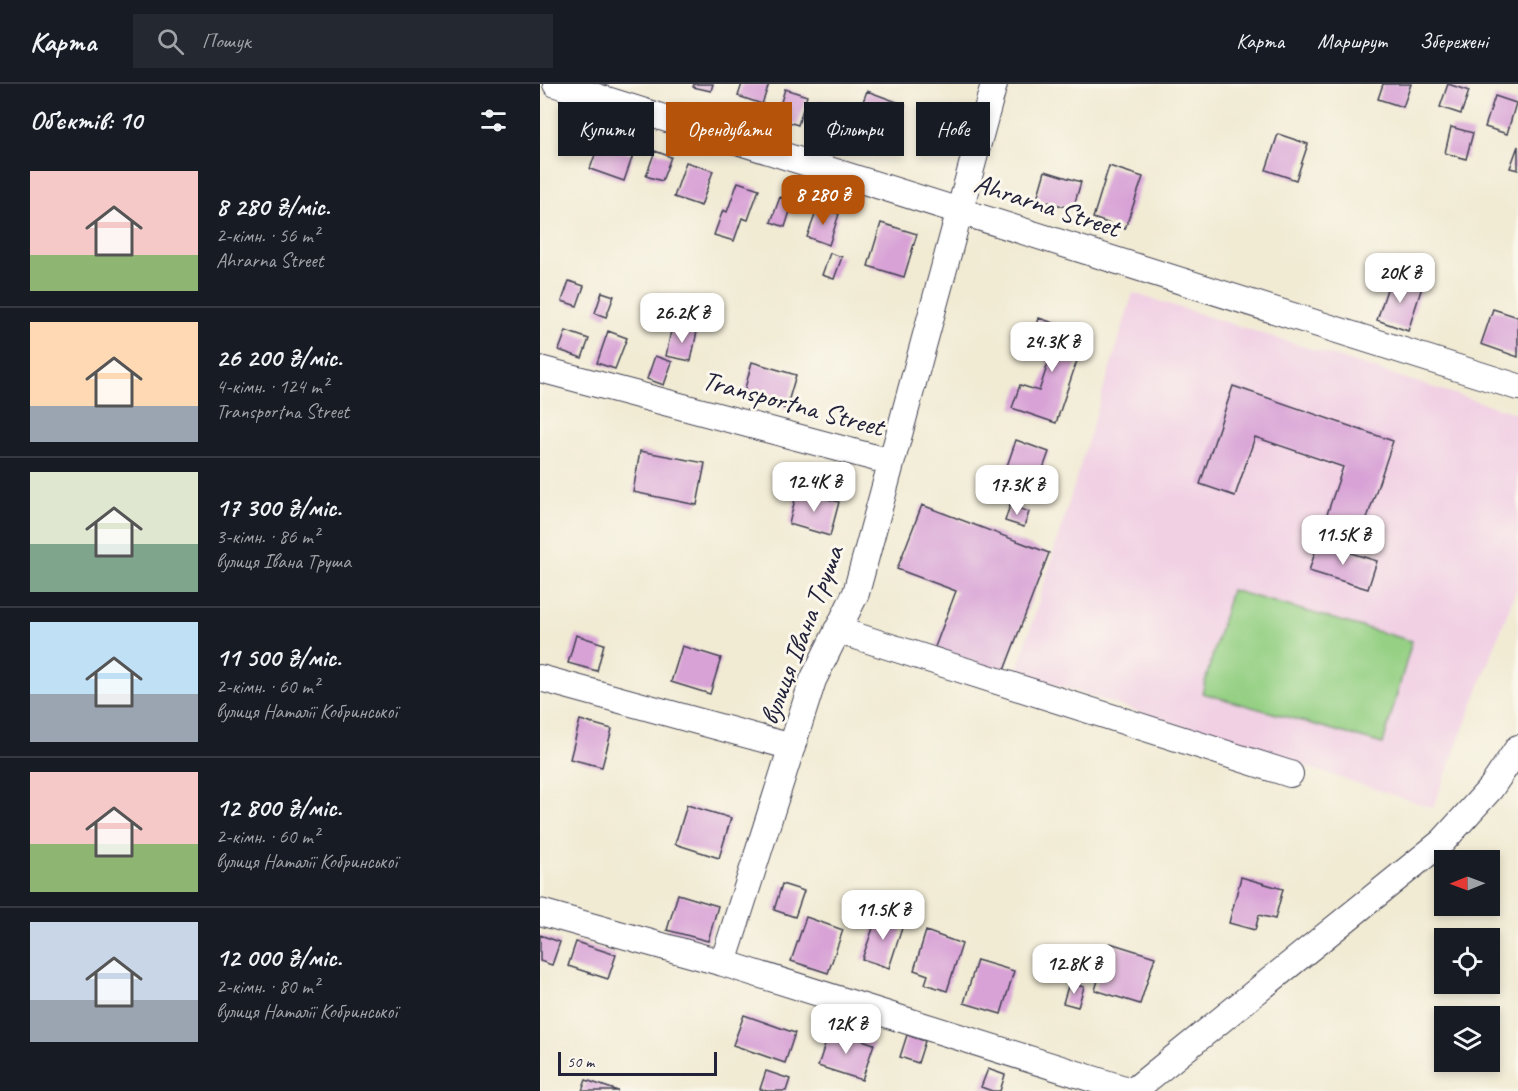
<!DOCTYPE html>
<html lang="uk">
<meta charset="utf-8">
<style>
:root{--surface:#171b24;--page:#242831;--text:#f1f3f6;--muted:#9ea1a6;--line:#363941;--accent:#b45309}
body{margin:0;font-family:Caveat,sans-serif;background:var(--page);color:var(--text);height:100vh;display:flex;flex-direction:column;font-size:22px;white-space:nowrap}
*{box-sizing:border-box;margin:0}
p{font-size:20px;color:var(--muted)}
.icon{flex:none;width:33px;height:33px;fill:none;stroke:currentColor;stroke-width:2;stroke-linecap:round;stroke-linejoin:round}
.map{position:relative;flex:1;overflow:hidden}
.panel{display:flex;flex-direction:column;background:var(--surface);width:540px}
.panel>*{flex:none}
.hud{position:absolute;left:18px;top:18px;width:570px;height:54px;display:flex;gap:12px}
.needle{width:39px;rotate:269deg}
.buttons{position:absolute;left:894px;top:766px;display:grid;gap:12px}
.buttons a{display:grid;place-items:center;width:66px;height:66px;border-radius:0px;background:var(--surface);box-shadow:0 3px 9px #0003;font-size:30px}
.scale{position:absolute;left:18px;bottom:15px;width:159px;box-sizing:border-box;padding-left:6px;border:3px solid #22223b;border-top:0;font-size:16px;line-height:21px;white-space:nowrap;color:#22223b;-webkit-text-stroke:4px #fbf7ec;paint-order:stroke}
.price{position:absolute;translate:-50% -51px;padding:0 14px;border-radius:12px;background:#fff;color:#222;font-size:20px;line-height:39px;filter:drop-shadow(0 2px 3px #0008)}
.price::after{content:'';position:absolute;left:50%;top:36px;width:18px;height:14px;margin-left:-9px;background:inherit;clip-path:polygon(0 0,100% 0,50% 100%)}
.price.selected{background:var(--accent);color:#fff}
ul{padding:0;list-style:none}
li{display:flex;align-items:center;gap:18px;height:150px;padding:0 30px}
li+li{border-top:2px solid var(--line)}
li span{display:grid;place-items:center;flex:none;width:168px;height:120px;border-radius:0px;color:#555}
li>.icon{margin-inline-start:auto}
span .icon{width:72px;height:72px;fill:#fffc;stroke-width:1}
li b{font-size:26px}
h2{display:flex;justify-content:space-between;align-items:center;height:72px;padding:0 30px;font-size:26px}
.chip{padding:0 21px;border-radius:0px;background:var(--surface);box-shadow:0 3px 9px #0003;font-size:21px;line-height:54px}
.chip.selected{background:var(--accent);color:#fff}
header{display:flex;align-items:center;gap:36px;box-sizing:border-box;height:84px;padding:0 30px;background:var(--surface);border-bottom:2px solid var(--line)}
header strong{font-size:28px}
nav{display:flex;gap:33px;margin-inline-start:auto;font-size:21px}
.search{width:420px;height:54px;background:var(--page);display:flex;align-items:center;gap:15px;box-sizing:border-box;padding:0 21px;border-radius:0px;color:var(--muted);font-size:22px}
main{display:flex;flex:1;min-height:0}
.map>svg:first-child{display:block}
.built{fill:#f1d0e4}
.green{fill:#95d084;stroke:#5c7960;stroke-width:1.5}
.building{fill:#d8a2d6}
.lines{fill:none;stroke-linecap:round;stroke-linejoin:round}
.minor-casing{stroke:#414052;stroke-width:28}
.minor{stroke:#fff;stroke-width:26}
.labels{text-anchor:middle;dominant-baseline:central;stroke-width:6;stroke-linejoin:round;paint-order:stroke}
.street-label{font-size:28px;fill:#22223b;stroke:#fbf7ec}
</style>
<header>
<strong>Карта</strong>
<div class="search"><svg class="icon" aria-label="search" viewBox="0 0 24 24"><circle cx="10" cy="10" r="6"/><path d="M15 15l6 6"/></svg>Пошук</div>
<nav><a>Карта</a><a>Маршрут</a><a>Збережені</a></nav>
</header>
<main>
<section class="panel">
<h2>Об’єктів: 10<svg class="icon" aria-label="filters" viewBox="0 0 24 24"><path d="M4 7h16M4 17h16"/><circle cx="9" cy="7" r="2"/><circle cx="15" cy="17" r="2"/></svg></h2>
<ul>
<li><span style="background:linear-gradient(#f6c9c9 70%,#8fb573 0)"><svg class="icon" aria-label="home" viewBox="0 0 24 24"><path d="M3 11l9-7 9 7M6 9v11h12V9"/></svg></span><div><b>8 280 ₴/міс.</b><p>2-кімн. · 56 m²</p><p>Ahrarna Street</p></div></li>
<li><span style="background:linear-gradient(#ffd9b3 70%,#9aa5b1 0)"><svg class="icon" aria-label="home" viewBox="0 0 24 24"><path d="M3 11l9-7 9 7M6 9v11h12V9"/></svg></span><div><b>26 200 ₴/міс.</b><p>4-кімн. · 124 m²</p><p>Transportna Street</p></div></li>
<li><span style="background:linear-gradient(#dfe7d0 60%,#7fa58c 0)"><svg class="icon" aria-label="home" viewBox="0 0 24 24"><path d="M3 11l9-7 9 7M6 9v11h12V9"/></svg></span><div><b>17 300 ₴/міс.</b><p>3-кімн. · 86 m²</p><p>вулиця Івана Труша</p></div></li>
<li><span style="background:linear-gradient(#bfe0f5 60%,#9aa5b1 0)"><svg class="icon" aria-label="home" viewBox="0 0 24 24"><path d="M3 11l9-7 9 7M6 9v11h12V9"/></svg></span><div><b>11 500 ₴/міс.</b><p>2-кімн. · 60 m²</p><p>вулиця Наталії Кобринської</p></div></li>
<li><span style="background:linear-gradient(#f6c9c9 60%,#8fb573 0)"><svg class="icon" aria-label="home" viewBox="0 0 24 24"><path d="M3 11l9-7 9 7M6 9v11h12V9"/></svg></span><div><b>12 800 ₴/міс.</b><p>2-кімн. · 60 m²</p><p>вулиця Наталії Кобринської</p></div></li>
<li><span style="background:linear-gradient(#c9d6e8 65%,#9aa5b1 0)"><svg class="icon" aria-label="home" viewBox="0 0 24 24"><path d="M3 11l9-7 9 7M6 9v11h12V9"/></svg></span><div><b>12 000 ₴/міс.</b><p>2-кімн. · 80 m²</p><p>вулиця Наталії Кобринської</p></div></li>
</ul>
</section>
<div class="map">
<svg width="978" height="1007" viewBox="0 0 978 1007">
<rect width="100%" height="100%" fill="#fbf7ec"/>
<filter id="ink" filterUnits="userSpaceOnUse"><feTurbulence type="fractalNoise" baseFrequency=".0167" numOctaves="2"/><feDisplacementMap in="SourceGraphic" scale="12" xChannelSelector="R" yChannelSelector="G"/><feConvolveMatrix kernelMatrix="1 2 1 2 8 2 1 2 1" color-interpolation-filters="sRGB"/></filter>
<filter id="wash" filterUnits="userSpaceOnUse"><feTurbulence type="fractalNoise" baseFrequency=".008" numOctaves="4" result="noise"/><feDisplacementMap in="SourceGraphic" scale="24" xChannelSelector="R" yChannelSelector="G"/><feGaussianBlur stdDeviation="1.35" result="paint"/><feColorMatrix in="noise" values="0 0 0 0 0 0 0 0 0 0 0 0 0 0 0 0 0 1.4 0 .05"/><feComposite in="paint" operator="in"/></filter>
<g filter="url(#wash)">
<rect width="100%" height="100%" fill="#f1ebd4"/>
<path class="built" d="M593,209l385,121v171l-85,223 -416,-136z"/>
<path class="green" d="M691,506l181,51 -29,103 -181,-51z"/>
<g id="blocks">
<path class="building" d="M154,0h19l-2,7 -18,-4z
M202,0h27l-7,20 -24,-8z
M843,0h28l-8,23 -25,-8z
M908,0l21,7 -8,23 -21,-7z
M245,5l22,7 -9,29 -22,-7z
M327,7l38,14 -12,33 -38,-15z
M955,12l21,7 -9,31 -22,-7z
M279,16l27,8 -9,33 -27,-8z
M911,43l22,6 -7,26 -21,-6z
M738,50l30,10 -12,36 -30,-10z
M59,59l34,12 -9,26 -34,-12z
M978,62v24l-8,-2z
M115,67l16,6 -9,24 -16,-5z
M146,78l27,9 -12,35 -27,-9z
M569,82l34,11 -18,52 -32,-11z
M505,87l36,11 -8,27 -36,-10z
M198,98l21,7 -11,31 -6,-2 -8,23 -20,-6 9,-25 4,2z
M240,113l13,5 -8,25 -14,-5z
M278,123l21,7 -10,31 -22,-8z
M341,139l36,11 -13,43 -36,-11z
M290,169l12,4 -8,22 -12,-4z
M851,193l31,10 -14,44 -31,-11z
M29,197l15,5 -7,20 -15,-5z
M62,208l12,4 -8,21 -11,-4z
M953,225l25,8v40l-37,-13z
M499,234l47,16 -30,89 -44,-15 8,-23 19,6 16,-49 -21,-7z
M132,242l25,5 -6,30 -25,-5z
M26,247l23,8 -7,19 -23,-8z
M68,247l19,7 -12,31 -18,-6z
M115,272l17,6 -8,23 -17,-6z
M212,278l44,13 -10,34 -43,-13z
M693,302l160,55 -33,98 -37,-13 20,-59 -88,-30 -20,59 -35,-12z
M476,356l33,12 -9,25 -33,-11z
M100,367l65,12 -8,42 -64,-13z
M257,407l42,11 -9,34 -41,-12z
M382,421l127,48 -46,120 -68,-26 21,-56 -59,-22z
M470,421l19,7 -5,15 -19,-6z
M778,459l59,18 -9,28 -59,-18z
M36,551l28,9 -7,27 -29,-8z
M142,562l39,12 -11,36 -39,-12z
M40,636l32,9 -10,38 -32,-8z
M147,721l44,13 -12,40 -44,-14z
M701,793l42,12 -8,30 -16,-4 -4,15 -26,-7z
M242,800l22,7 -9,26 -21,-7z
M138,810l40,12 -10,35 -41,-11z
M338,830l26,8 -15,46 -27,-9z
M266,833l37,13 -15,43 -37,-12z
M386,847l36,13 -15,47 -22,-7 3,-9 -14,-5z
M0,851l20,7 -8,23 -12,-4z
M36,858l40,13 -8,24 -40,-13z
M570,859l45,14 -15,47 -45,-14z
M437,876l37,11 -13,43 -37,-11z
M529,899l15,4 -6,20 -15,-4z
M204,931l51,18 -10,30 -52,-18z
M290,945l44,15 -12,36 -44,-14z
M367,951l18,6 -7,22 -18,-6z
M448,985l17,6 -5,16h-8l-11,-4z
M226,987l24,8 -4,12h-19l-7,-2z
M46,996l32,11h-36z"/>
</g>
</g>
<g filter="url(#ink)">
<use href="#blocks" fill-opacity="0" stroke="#414052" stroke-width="1.5"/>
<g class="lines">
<defs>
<path id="minor" d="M16,0l962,303
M0,285l351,93
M297,546l453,144
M0,594l252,69
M0,828l183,51 408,128
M183,879l90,-283 43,-87 138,-509
M593,1007l310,-250 48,-53 27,-40"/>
</defs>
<use href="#minor" class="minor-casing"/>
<use href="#minor" class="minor"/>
</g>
</g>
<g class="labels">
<g class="street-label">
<text transform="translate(507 121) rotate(18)">Ahrarna Street</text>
<text transform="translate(253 319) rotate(15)">Transportna Street</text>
<text transform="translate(261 551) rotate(-69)">вулиця Івана Труша</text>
</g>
</g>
</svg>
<div class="buttons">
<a><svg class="needle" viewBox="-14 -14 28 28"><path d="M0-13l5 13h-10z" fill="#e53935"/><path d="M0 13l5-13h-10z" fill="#9ea1a6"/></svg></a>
<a><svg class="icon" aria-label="locate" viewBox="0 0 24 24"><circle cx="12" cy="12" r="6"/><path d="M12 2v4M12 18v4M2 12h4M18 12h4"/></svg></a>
<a><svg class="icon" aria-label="layers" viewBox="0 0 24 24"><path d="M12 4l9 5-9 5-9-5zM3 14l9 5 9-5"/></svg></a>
</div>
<div class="scale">50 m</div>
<b class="price selected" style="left:283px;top:142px">8 280 ₴</b>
<b class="price" style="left:860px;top:220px">20K ₴</b>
<b class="price" style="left:142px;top:260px">26.2K ₴</b>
<b class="price" style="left:512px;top:289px">24.3K ₴</b>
<b class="price" style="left:274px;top:429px">12.4K ₴</b>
<b class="price" style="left:477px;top:432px">17.3K ₴</b>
<b class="price" style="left:803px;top:482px">11.5K ₴</b>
<b class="price" style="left:343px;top:857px">11.5K ₴</b>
<b class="price" style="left:534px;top:911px">12.8K ₴</b>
<b class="price" style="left:306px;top:971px">12K ₴</b>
<div class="hud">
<a class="chip">Купити</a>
<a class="chip selected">Орендувати</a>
<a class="chip">Фільтри</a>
<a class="chip">Нове</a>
</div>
</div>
</main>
